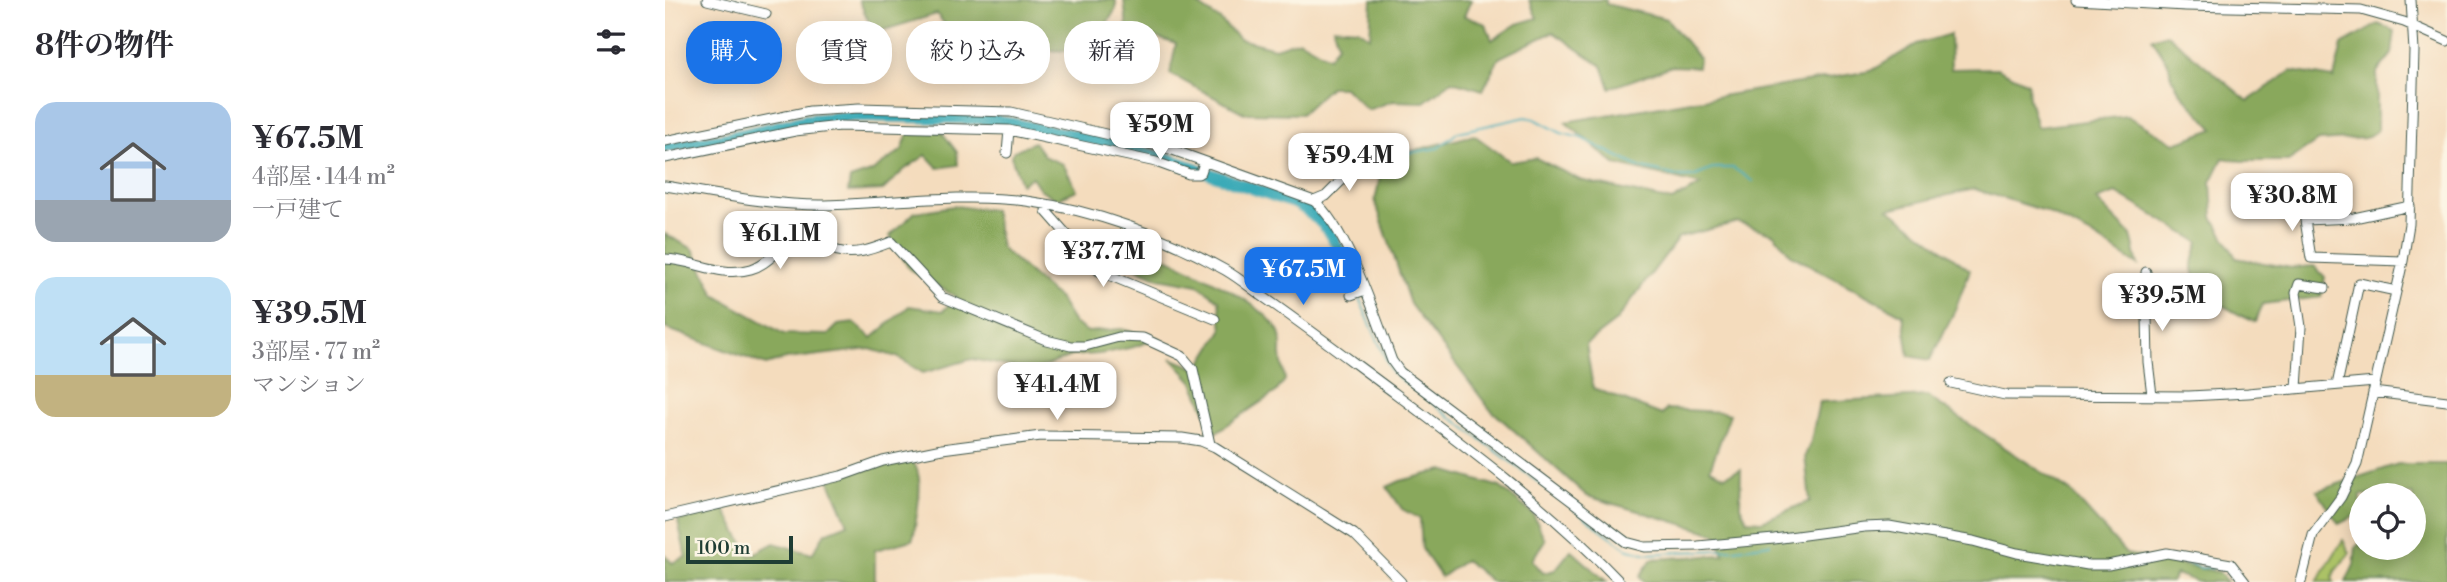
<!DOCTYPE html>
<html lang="ja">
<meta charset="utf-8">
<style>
:root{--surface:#fff;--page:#f2f2f3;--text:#2b2b33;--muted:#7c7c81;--accent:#1a73e8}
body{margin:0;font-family:"Libre Bodoni","Noto Serif JP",serif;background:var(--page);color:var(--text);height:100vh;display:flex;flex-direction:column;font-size:26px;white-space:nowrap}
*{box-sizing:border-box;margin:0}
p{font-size:23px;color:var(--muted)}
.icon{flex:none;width:38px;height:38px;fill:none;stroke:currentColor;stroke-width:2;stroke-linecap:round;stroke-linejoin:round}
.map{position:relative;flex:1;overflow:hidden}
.side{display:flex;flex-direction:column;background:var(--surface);width:665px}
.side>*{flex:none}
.guide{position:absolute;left:21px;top:21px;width:665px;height:63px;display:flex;gap:14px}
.tools{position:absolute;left:1684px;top:483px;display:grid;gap:14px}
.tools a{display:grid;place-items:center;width:77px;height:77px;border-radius:50%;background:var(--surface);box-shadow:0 4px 18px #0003;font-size:35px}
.scale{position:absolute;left:21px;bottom:18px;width:107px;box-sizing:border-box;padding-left:7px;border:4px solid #1f3d34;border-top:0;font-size:19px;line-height:24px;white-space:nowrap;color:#1f3d34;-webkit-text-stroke:5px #fcf5e5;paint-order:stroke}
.price{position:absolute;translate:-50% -60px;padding:0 16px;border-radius:14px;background:#fff;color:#222;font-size:23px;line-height:46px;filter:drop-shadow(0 2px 4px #0008)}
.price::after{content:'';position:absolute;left:50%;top:42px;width:21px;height:16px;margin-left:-10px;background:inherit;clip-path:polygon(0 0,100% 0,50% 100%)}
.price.on{background:var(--accent);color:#fff}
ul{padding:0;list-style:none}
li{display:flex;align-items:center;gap:21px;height:175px;padding:0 35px}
li span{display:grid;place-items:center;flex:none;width:196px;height:140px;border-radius:21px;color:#555}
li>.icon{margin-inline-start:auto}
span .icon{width:84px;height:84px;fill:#fffc;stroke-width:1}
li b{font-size:30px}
h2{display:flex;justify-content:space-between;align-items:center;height:84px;padding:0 35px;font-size:30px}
.pill{padding:0 24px;border-radius:28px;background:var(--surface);box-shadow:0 4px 18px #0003;font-size:24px;line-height:63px}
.pill.on{background:var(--accent);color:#fff}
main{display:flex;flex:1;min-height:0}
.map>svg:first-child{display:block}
.green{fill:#acc266;stroke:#66804d;stroke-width:2}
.forest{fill:#89a85b;stroke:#547248;stroke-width:2}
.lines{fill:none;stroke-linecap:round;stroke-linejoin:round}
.stream{stroke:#3aaab7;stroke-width:2}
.river{stroke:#3aaab7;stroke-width:12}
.minor-casing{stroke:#3f5549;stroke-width:11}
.minor{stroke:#fff;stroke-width:9}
</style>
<main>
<section class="side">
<h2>8件の物件<svg class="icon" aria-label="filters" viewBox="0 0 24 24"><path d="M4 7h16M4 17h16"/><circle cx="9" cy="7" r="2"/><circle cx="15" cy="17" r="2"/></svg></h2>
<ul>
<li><span style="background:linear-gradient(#a9c7e8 70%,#9aa5b1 0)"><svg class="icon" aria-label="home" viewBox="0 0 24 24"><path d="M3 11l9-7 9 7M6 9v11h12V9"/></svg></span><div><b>¥67.5M</b><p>4部屋 · 144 m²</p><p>一戸建て</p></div></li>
<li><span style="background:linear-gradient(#bfe0f5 70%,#c2b280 0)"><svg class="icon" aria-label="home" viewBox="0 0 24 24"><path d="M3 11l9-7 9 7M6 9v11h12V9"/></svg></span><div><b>¥39.5M</b><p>3部屋 · 77 m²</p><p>マンション</p></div></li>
</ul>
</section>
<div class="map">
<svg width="1782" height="582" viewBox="0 0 1782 582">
<rect width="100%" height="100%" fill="#fcf5e5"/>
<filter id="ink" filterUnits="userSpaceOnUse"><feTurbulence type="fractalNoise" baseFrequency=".0143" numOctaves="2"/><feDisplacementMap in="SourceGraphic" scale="14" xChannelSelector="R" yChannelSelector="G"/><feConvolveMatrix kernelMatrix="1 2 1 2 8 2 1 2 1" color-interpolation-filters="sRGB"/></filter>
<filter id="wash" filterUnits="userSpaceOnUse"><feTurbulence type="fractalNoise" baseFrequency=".00686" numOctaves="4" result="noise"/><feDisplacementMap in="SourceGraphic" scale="28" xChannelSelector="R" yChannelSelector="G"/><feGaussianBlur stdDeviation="1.57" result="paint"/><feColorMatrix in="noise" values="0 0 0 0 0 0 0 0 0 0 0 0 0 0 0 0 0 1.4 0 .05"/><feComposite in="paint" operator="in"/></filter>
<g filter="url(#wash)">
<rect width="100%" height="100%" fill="#f4dcbd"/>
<path class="green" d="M1678,540l7,13 -15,18 -3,7 2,4h-17z"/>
<path class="forest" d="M194,0h257v9l-16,25 2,17 -97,-1 -20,-17 -28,8 -20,-27 -63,19z
M459,0h98l-24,5 21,14 20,20 36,9 24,-8 30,17 9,-13 -5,-17 25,2 12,8 2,-37h99l-7,16 22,8 6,16 25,-16 20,-6 -8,-18h77v4l61,15 32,39 -1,9 -26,-1 -62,22 -8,-22 -49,-34 -54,26 -16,32 -31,-9 -28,21 -31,-1 -26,9 -23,-23h-14l-29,27 -57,-1 -74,-39 6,-30 -49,-16z
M1713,24l17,7 -3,23 -15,18v59l-12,7 -47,3 -30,20h-46l-19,-3 -12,24 2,35 23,41 56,10 22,-2 11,11 -4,20 -58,7 -8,18c-21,-9 -59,-29 -62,-53 -1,-9 4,-19 6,-27l-83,-49 -20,7 35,35 7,30 -50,-32 -43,-22 -71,-22 -85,20 81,61 -15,40 -25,50 -21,-4 -6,-41 -112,-60 -17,-21 -36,-12 -59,15 -63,84 -30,23 7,44 69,27 5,-6 55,3 8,2 -20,55 15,7 16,-7 -1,37 7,14 15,1 48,-20 -5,-45 6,-15 8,-39 108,-6 143,95 56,63 93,18 8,10h-30l-21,-8 -5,8h-527l-4,-6 12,-17 72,-4 -8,-21 -129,-38 -98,-88 -79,-104 -35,-103 9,-43 90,-23 37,27 25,-4 44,22 92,21 29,-16 -86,-21 -50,-42 306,-51 46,-27 33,-10 1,35 46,-1 31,15 1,16 8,28 90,-11 48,27 39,-14 -33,-36 -10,-16 -2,-12 -17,-27 15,-4 81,67 43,-30 43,7 8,-33z
M244,130l32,1 16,21 1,13 -20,3 -12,-13 -22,15 -21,20 -35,2 2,-13 21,-7 31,-22z
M369,142l11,15 18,7 14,26 -21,9 -16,-10 -8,-12 -11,7 -10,-28 3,-5z
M289,206l40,4 7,38 58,51 15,24 14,9 33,-3 37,9 -24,9 -34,7 -29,2 -38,15 -61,-12 -49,14 -26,-16 -27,-8 -84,10 -20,6 -101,-37v-94l28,15 22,46 69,39 44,1 10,-10 16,-2 18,15 37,-32 34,5 13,-14 -47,-28 -19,-33 25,-24z
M454,236c36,17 145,62 160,96 3,7 2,14 2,21 0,9 3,18 4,27l-9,12 -61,41 -22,-51 -22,-24 27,11 24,-39 -3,-30 -21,-15 -39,-7 -43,-19z
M246,458c16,21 5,53 3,77l-2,5 -37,10v32h-210v-27l7,8 14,-6 -8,-36 45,-14 27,49 24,-13 38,11 13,-21 23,-9 -22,-52z
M1733,464h49v118h-101l8,-17 2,-18 5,-5v6h52v-53h-52v18l-22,11 -22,-33z
M778,470l57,17 33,27 12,26 -13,20 11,13 12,-3 16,-20 36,32h-115l-27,-22 -24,17 -19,-28 -2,-30 -18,-10 -15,-22 13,-6z"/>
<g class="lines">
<path class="stream" d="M714,158l59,-10 20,-16 68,-15 9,2 26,14 20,5 58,29 42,10h12l22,-9h18l20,13
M694,298l33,75 234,175 21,6 88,-5 35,-5
M1513,559l23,9 19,-2
M1448,568l57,-10"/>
<path class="river" d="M0,147l60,-9 80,-18 52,-4 131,3 81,15 94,23 134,47c37,21 42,47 58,83"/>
</g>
</g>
<g filter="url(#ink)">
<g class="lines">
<defs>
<path id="minor" d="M42,0l59,14
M1411,0l110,6 175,4 43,12 43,19
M0,141l145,-30 49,-3 152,4 159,37 144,52c33,26 63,120 78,160l8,11 226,170 19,5 53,-1 76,-7 90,-12 25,-1 84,15 44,12 71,12h20l59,-12 64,11 14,18
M342,153l2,-23
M0,158l130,-27 45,-5 169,4 147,32 33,12h9l3,-2 3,-9
M0,186c53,8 107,20 161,19 68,-2 133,-12 200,-4 69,9 139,35 199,69 14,8 27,19 40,28 43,30 85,62 127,93 80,60 159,119 228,191
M649,201l12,-5 34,-34h18
M382,205l-1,6 53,60 116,48
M0,259c30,1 55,19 86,10 19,-5 32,-28 51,-30 12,-1 25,8 36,12 18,5 37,-3 53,-9l51,55 104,43 25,6h14l34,-9 24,1 39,18 11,13 17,75
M1738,261l-92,-3 -6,-38 49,-2 56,-12
M1481,272l2,90 4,33
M686,295l14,-5
M1286,383l54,12 184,1 59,-3 127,-11
M1672,385l22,-102 37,8
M1632,388l4,-61 -5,-34 3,-9 26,4
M1708,392l74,9
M0,517l176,-41 42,-15 59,-12 99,-13 141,2 19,3 14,6 139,87 47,48
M1636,582l12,-47 28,-38 16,-33 46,-203 6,-37 5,-173 -3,-51"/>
</defs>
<use href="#minor" class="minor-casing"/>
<use href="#minor" class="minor"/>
</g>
</g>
</svg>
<div class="tools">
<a><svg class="icon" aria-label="locate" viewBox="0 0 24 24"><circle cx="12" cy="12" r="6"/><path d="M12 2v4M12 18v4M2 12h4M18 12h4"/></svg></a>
</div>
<div class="scale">100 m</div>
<b class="price" style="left:495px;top:162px">¥59M</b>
<b class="price" style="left:684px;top:193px">¥59.4M</b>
<b class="price" style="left:1627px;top:233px">¥30.8M</b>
<b class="price" style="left:115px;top:271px">¥61.1M</b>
<b class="price" style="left:438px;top:289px">¥37.7M</b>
<b class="price on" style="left:638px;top:307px">¥67.5M</b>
<b class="price" style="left:1497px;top:333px">¥39.5M</b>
<b class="price" style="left:392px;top:422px">¥41.4M</b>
<div class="guide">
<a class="pill on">購入</a>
<a class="pill">賃貸</a>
<a class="pill">絞り込み</a>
<a class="pill">新着</a>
</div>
</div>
</main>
